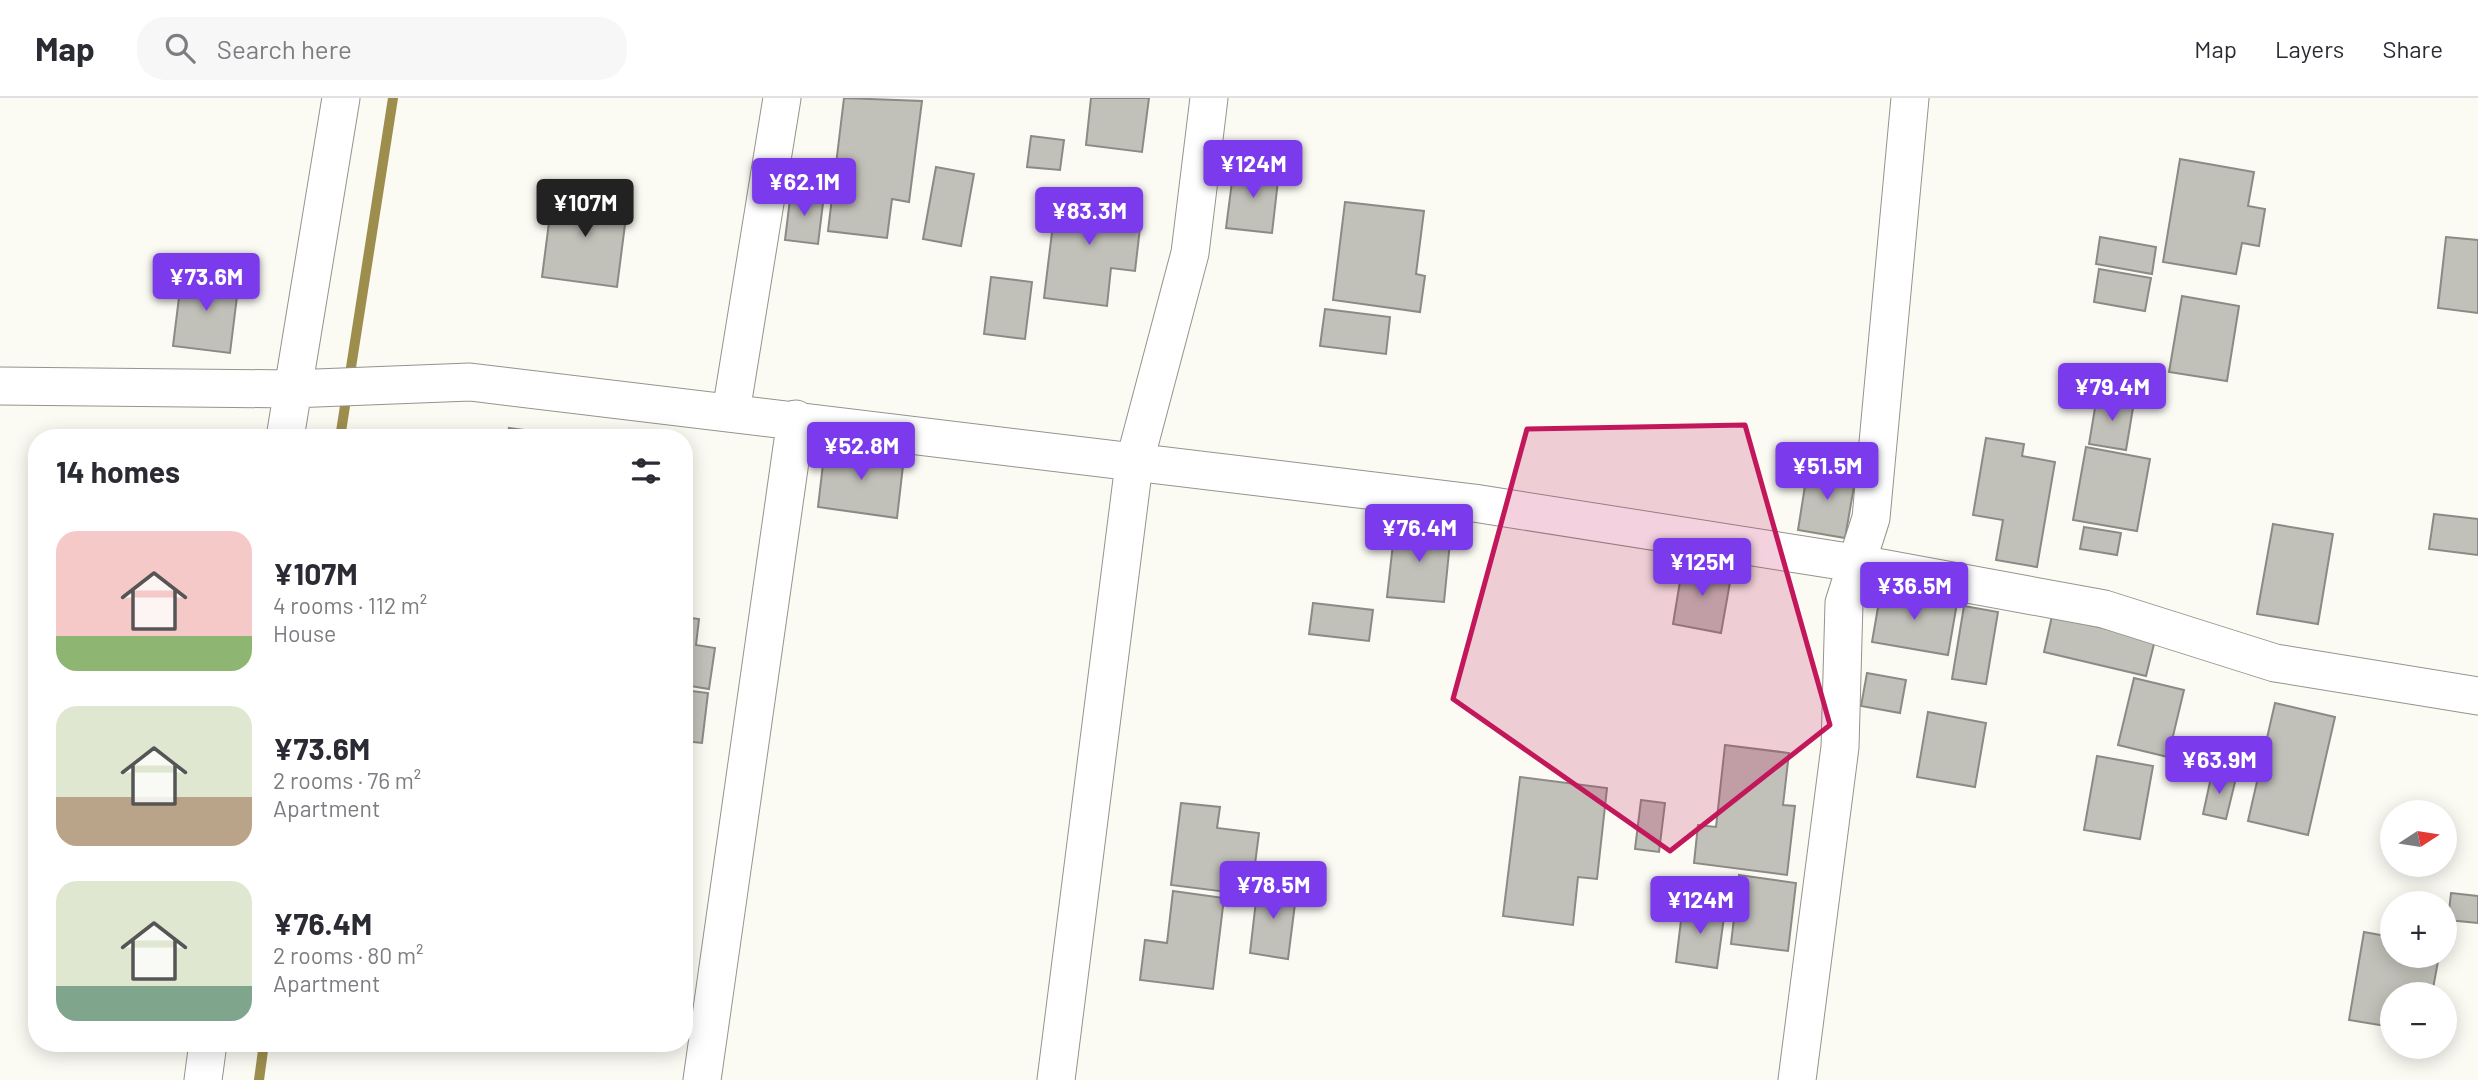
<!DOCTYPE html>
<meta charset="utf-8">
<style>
:root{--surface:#fff;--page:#f7f7f7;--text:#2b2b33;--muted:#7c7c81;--line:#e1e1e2;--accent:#7c3aed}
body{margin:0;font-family:Barlow,sans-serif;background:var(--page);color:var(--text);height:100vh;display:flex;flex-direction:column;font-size:26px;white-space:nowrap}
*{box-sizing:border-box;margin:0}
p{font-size:23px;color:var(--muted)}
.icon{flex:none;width:38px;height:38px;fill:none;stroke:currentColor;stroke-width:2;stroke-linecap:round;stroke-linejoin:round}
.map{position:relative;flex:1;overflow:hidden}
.details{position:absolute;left:28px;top:331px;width:665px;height:623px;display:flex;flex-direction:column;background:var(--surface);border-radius:28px;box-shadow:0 4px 18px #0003}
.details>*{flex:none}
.needle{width:46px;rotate:78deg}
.controls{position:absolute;left:2380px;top:702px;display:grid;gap:14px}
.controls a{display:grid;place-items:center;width:77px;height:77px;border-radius:50%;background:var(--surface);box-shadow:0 4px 18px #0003;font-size:35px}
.price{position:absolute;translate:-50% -60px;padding:0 16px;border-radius:7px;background:var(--accent);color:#fff;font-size:23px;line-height:46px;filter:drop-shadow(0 2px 4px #0008)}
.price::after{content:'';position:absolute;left:50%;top:42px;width:21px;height:16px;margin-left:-10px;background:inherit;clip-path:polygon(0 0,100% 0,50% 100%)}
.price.current{background:#222;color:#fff}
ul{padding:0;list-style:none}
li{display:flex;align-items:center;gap:21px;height:175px;padding:0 28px}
li span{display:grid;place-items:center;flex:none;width:196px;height:140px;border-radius:21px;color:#555}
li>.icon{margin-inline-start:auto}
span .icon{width:84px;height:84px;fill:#fffc;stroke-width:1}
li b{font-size:30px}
h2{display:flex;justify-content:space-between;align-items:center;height:84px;padding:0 28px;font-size:30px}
header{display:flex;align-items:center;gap:42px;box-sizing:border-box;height:98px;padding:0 35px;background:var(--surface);border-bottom:2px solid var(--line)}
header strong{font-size:33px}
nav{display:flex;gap:38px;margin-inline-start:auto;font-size:24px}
.search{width:490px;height:63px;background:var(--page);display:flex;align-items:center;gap:18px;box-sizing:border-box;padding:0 24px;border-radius:28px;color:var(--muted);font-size:26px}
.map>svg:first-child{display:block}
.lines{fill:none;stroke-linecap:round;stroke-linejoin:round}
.stream{stroke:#9e8e4e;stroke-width:10}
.building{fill:#c1c0b9;stroke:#8b8a84;stroke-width:2}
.minor-casing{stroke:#95938d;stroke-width:39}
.minor{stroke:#fff;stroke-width:37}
.marked{fill:#c2185b;fill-opacity:0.2;stroke:#c2185b;stroke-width:5;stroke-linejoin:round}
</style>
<header>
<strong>Map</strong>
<div class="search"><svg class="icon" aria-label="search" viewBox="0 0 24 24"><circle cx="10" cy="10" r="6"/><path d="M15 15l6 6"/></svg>Search here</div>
<nav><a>Map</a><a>Layers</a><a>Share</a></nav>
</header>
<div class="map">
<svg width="2478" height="982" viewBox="0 0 2478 982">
<rect width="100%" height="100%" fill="#fbfaf3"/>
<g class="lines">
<path class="stream" d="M340,340l53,-340
M259,982l5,-37"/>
</g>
<path class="building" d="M844,0l78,3 -13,101 -17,-3 -5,39 -59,-7z
M1091,0h58l-7,54 -56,-7z
M1031,38l33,4 -4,30 -33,-3z
M2180,61l74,13 -6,34 17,3 -6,37 -17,-3 -6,31 -73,-12z
M1234,68l45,6 -7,61 -46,-5z
M936,69l38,7 -13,72 -38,-7z
M553,93l75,10 -11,86 -75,-10z
M791,93l33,4 -6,49 -33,-4z
M1057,93l73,9 -2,18 13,1 -6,52 -24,-3 -4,38 -63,-8z
M1345,104l79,9 -8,63 9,2 -5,36 -87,-12z
M2100,139l56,10 -4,27 -56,-10z
M2446,139l32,3v73l-40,-5z
M2099,171l52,9 -6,33 -51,-9z
M182,175l57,7 -9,73 -57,-7z
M991,179l41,5 -7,57 -41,-5z
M2182,198l57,10 -12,75 -58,-9z
M1325,211l65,8 -4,37 -66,-8z
M2097,298l37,6 -8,48 -37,-6z
M509,330l53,7v3h-54z
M1986,340l38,6 -2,12 33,6 -18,105 -41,-7 7,-40 -30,-5z
M825,349l79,10 -7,61 -79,-11z
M2086,349l64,12 -13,72 -64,-11z
M1808,369l48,8 -11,63 -47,-8z
M2434,416l44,5v36l-49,-6z
M2273,426l60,10 -15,90 -61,-10z
M1395,428l56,6 -7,70 -57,-5z
M2084,429l37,6 -4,22 -37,-6z
M1683,465l49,8 -11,62 -48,-9z
M1881,492l76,13 -9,52 -76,-13z
M1313,505l60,7 -4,31 -60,-7z
M1964,508l34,6 -12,72 -34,-5z
M2052,518l103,24 -9,36 -102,-24z
M684,519l15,2 -3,26 19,3 -6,41 -25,-4z
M1867,575l39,7 -6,33 -39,-7z
M2134,580l50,12 -16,67 -50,-12z
M684,592l24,3 -6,50 -18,-2z
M2275,605l60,14 -27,118 -60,-14z
M1928,614l58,11 -11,64 -58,-10z
M1725,647l64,8 -6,52 12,1 -8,69 -93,-12 4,-38 18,2z
M2097,658l56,10 -13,73 -56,-9z
M2212,675l24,5 -10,41 -23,-5z
M1520,679l87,11 -10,91 -19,-2 -5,48 -70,-9z
M1641,702l24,3 -6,49 -24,-3z
M1181,705l39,4 -3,21 42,5 -8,62 -80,-10z
M1739,777l57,8 -8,68 -57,-7z
M1258,785l39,5 -9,71 -38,-6z
M1173,793l51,7 -11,91 -73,-9 5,-40 22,3z
M2451,795l27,3v27l-30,-3z
M1683,806l42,6 -8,58 -41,-6z
M2364,834l28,5v19h47l-7,38h-40v33l-43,-7z"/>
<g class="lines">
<defs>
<path id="minor" d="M0,288l291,3 179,-7 1004,121 380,60 250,46 171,54 203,33
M731,314l51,-314
M285,340l56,-340
M203,982l5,-37
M702,982l94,-661
M1056,982l78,-616 56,-211 19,-155
M1797,982l43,-333 4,-144 27,-85 39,-420"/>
</defs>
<use href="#minor" class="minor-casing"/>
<use href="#minor" class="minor"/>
</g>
<path class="marked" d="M1745,327l85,300 -160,126 -217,-152 74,-270z"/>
</svg>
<div class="controls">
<a><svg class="needle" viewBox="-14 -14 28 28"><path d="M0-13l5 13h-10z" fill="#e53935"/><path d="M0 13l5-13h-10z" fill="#7c7c81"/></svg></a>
<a>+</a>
<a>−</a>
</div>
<b class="price" style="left:1253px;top:102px">¥124M</b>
<b class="price" style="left:804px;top:120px">¥62.1M</b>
<b class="price current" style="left:585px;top:141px">¥107M</b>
<b class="price" style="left:1089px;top:149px">¥83.3M</b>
<b class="price" style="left:206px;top:215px">¥73.6M</b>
<b class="price" style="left:2112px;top:325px">¥79.4M</b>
<b class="price" style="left:861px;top:384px">¥52.8M</b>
<b class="price" style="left:1827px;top:404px">¥51.5M</b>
<b class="price" style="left:1419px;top:466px">¥76.4M</b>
<b class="price" style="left:1702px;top:500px">¥125M</b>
<b class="price" style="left:1914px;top:524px">¥36.5M</b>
<b class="price" style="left:2219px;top:698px">¥63.9M</b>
<b class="price" style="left:1273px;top:823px">¥78.5M</b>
<b class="price" style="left:1700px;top:838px">¥124M</b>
<section class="details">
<h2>14 homes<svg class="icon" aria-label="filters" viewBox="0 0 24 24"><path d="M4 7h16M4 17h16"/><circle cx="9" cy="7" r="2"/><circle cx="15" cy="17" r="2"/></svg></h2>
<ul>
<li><span style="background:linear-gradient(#f6c9c9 75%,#8fb573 0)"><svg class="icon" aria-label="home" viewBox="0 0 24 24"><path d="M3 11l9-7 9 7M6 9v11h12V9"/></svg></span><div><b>¥107M</b><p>4 rooms · 112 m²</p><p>House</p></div></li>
<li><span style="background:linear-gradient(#dfe7d0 65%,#b9a48a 0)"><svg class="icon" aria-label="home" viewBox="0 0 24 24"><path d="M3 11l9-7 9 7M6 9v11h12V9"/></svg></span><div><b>¥73.6M</b><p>2 rooms · 76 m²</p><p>Apartment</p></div></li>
<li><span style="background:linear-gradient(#dfe7d0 75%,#7fa58c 0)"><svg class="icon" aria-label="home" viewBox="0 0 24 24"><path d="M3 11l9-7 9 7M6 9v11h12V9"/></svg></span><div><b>¥76.4M</b><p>2 rooms · 80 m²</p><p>Apartment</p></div></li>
</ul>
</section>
</div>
